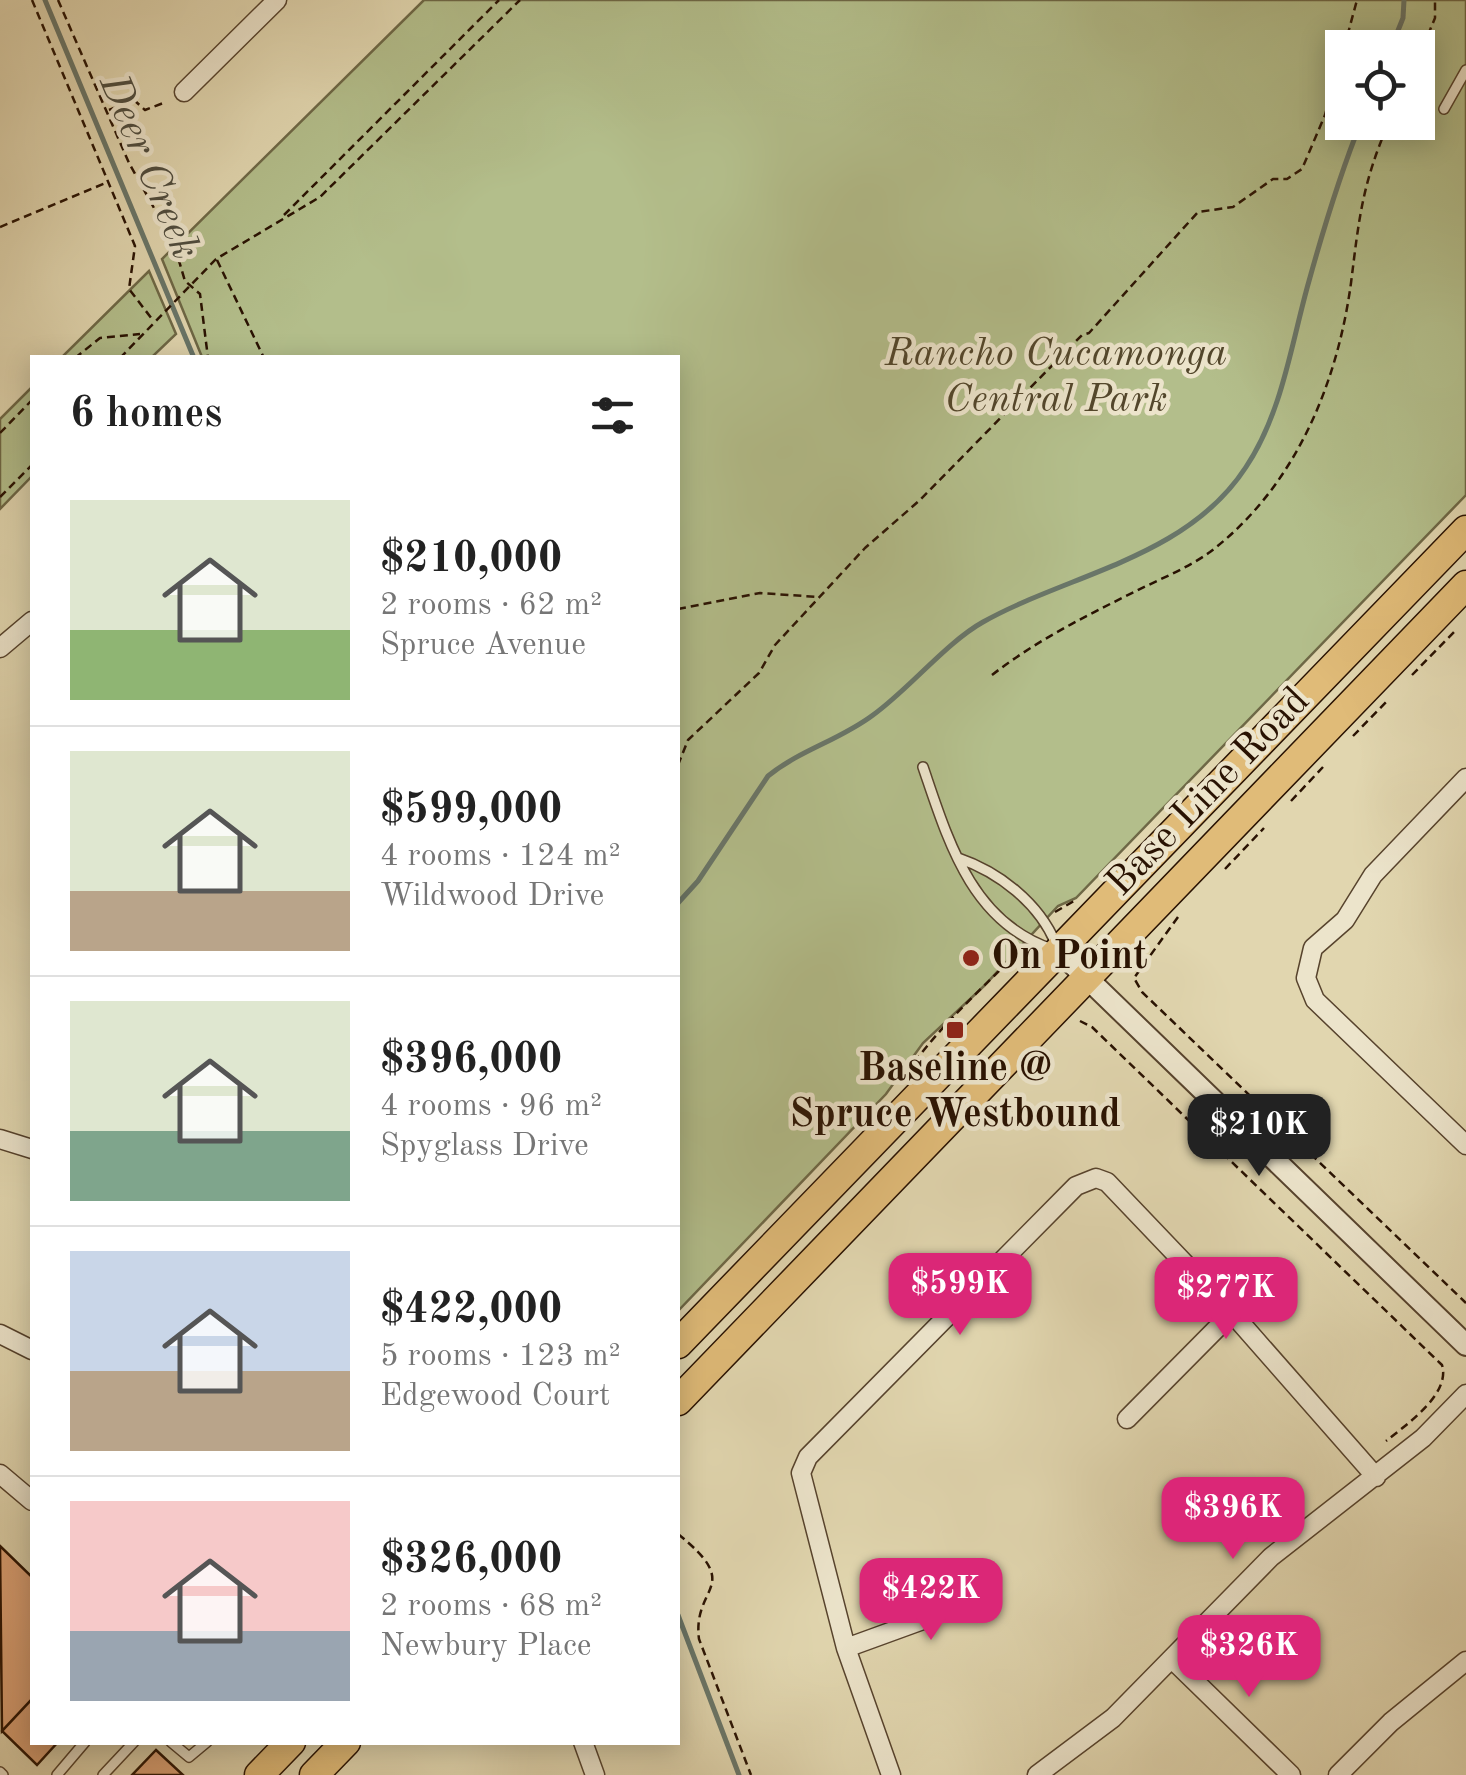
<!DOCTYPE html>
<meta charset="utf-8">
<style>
:root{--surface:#fff;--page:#f2f2f2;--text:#222;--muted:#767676;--line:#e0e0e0;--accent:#db2777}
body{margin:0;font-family:"Old Standard TT",serif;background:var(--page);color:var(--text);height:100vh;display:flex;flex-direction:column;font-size:38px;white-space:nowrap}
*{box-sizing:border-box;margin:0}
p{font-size:32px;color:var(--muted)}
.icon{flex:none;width:55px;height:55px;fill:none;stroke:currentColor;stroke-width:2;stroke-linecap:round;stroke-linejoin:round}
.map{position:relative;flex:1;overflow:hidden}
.sheet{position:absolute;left:30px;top:355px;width:650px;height:1390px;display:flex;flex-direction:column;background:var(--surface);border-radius:0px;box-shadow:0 5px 25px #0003}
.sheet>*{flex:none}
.fabs{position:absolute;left:1325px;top:30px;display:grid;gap:20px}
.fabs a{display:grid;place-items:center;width:110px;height:110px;border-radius:0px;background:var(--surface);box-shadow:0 5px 25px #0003;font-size:50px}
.price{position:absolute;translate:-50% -85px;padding:0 22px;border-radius:20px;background:var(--accent);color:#fff;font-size:32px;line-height:65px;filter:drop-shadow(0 2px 5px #0008)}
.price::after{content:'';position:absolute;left:50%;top:60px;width:30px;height:22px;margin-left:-15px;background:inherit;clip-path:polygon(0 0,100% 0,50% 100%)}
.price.selected{background:#222;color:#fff}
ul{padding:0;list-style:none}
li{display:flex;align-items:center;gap:30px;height:250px;padding:0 40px}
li+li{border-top:2px solid var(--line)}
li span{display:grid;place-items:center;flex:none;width:280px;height:200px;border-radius:0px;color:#555}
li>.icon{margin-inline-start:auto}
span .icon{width:120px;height:120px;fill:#fffc;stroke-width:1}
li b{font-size:42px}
h2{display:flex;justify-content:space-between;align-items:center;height:120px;padding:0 40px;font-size:42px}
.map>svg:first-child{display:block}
.green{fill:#b3be8b;stroke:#6e6846;stroke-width:2.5;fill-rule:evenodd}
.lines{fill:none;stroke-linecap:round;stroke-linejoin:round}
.stream{stroke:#697669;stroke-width:5}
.building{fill:#dda377;stroke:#291202;stroke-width:2.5}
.service-casing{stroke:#57432d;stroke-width:12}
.minor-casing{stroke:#57432d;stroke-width:21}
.tertiary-casing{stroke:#57432d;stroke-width:24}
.primary-casing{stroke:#291202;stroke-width:31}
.path{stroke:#291202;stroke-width:2.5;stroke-dasharray:8 5;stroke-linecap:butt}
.service{stroke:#ece4cb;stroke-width:9}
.minor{stroke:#ece4cb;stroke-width:18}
.tertiary{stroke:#ece4cb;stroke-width:20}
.primary{stroke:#e0bb78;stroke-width:28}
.poi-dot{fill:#8f2418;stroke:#ece4cb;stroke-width:4}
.labels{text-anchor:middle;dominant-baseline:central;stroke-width:9;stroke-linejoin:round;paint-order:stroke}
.park-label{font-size:40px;font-style:italic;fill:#52462b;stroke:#ece4cb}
.street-label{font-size:40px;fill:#291202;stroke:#ece4cb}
.poi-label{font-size:40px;font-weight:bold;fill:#291202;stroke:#ece4cb;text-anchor:start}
.water-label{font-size:42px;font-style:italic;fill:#4e4c3e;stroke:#ece4cb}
</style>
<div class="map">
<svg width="1466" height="1775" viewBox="0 0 1466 1775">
<rect width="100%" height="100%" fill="#e1d6af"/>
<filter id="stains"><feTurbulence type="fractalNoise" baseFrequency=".002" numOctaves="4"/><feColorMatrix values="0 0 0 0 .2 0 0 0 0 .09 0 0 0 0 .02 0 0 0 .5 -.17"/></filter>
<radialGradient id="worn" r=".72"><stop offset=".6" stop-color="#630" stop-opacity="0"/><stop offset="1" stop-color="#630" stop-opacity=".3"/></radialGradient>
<path class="green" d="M424,0h1042v495l-390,403 -18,8 -74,80 -61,57 -37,51 -208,217v-953l-476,-1 -40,-98zM1342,48h76v74h-76z
M149,271l27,63 -24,23h-90z
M32,387v89l-32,33v-90z"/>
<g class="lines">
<path class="stream" d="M45,0l149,358
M1391,48l12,-30 1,-18
M678,903l20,-22 70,-105c32,-26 72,-36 105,-61 35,-25 74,-73 110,-93 88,-49 204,-64 263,-155 37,-56 45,-123 63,-186 15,-54 31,-107 52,-159
M678,1615l61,160"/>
</g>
<path class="building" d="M0,1546l32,31v122l-30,32z
M32,1699v43h26l-21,23 -35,-34z
M156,1750l27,25h-51z"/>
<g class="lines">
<defs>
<path id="service" d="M1444,109l22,-39
M923,767c25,73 48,155 129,182
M958,858c41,14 81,45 98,86
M171,1742l18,15 18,-15
M0,1772l3,3
M57,1775l28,-33
M103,1775l31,-33"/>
<path id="minor" d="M184,92l93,-92
M0,648l32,-27
M1466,778l-93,97 -28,45 -32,28 -7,30 9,22 151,145
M0,1139l32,10
M0,1334l32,16
M1127,1419l105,-106
M0,1474l32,27
M846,1648l77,-28 57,-46
M1173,1660l118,115
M583,1742l12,33
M891,1775l-45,-127 -45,-175 7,-16 268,-271 20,-8 11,4 125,131 144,164
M1037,1775l76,-57 158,-161 152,-119 43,-44
M1338,1775l53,-53 75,-61"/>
<path id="tertiary" d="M1059,951l407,394"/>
<path id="primary" d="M678,1344l788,-814
M678,1401l788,-816
M259,1775l32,-33
M314,1775l32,-33"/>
</defs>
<use href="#service" class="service-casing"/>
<use href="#minor" class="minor-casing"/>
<use href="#tertiary" class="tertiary-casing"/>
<use href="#primary" class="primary-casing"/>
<path class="path" d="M32,0l103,246 -6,43 23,30
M58,0l71,163 45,81 11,37 15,13 8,64
M1344,48l13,-48
M1418,59l17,-41v-18
M109,110l25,-10 11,10 21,-8
M284,215l215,-215
M0,227l108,-45
M217,260l47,98
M75,358l25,-20 40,-4
M120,358l96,-99 104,-62 200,-197
M0,433l32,-33
M0,497l32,-32
M678,609l82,-16 58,4
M992,675c45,-35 94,-59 144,-84 24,-12 52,-23 74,-39 84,-64 127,-166 141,-269 8,-64 11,-99 38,-161
M1412,675l43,-44
M1353,736l36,-37
M678,765l10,-25 71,-67 16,-28 90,-97 55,-48 162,-165 7,-2 109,-121 35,-5 40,-28h14l15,-10 23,-54 17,-63
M1291,801l32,-34
M1225,869l39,-41
M1055,912l19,-11
M1178,917l-44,61 8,14 324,311
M1080,1021l12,6 350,338c9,29 -36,60 -56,76
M907,1073c31,-46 74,-83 112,-122
M678,1534c67,54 14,51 21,105l52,136"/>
<use href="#service" class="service"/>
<use href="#minor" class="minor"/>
<use href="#tertiary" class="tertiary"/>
<use href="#primary" class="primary"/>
</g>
<g class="poi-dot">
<circle cx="971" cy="958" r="10"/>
<rect x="945" y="1020" width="20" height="20" rx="5"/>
</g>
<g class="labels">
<g class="park-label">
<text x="1056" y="355">Rancho Cucamonga<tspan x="1056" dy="46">Central Park</tspan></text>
</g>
<g class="street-label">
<text transform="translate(1209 793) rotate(-46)">Base Line Road</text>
</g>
<g class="poi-label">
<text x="991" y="958">On Point</text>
<text x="955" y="1070" text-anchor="middle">Baseline @<tspan x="955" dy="46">Spruce Westbound</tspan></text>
</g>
<g class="water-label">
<text transform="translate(148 167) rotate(67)">Deer Creek</text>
</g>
</g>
<rect width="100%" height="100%" filter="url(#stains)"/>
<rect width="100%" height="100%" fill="url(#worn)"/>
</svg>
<div class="fabs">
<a><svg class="icon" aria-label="locate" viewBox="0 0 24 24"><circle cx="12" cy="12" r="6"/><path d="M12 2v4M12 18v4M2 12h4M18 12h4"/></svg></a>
</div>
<b class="price selected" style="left:1259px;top:1179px">$210K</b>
<b class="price" style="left:960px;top:1338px">$599K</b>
<b class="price" style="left:1226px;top:1342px">$277K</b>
<b class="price" style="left:1233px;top:1562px">$396K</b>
<b class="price" style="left:931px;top:1643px">$422K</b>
<b class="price" style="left:1249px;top:1700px">$326K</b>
<section class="sheet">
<h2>6 homes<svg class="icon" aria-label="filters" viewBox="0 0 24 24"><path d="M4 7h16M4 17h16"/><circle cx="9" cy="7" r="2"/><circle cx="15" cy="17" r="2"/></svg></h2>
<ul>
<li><span style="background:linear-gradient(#dfe7d0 65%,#8fb573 0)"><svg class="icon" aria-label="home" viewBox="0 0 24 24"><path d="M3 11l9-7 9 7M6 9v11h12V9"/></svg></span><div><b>$210,000</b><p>2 rooms · 62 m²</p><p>Spruce Avenue</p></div></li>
<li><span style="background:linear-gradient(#dfe7d0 70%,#b9a48a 0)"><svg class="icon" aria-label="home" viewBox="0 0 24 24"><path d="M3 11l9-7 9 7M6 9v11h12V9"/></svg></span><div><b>$599,000</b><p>4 rooms · 124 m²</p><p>Wildwood Drive</p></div></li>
<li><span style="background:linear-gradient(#dfe7d0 65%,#7fa58c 0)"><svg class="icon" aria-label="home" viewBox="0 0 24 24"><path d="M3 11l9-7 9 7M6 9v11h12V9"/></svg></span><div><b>$396,000</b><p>4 rooms · 96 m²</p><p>Spyglass Drive</p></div></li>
<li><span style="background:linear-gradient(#c9d6e8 60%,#b9a48a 0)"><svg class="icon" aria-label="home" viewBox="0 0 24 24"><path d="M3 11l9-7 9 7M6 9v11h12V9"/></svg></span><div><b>$422,000</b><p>5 rooms · 123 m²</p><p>Edgewood Court</p></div></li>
<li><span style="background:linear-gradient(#f6c9c9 65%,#9aa5b1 0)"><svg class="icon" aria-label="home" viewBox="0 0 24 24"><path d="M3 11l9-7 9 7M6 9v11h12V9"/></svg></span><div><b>$326,000</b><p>2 rooms · 68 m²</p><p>Newbury Place</p></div></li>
</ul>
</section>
</div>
